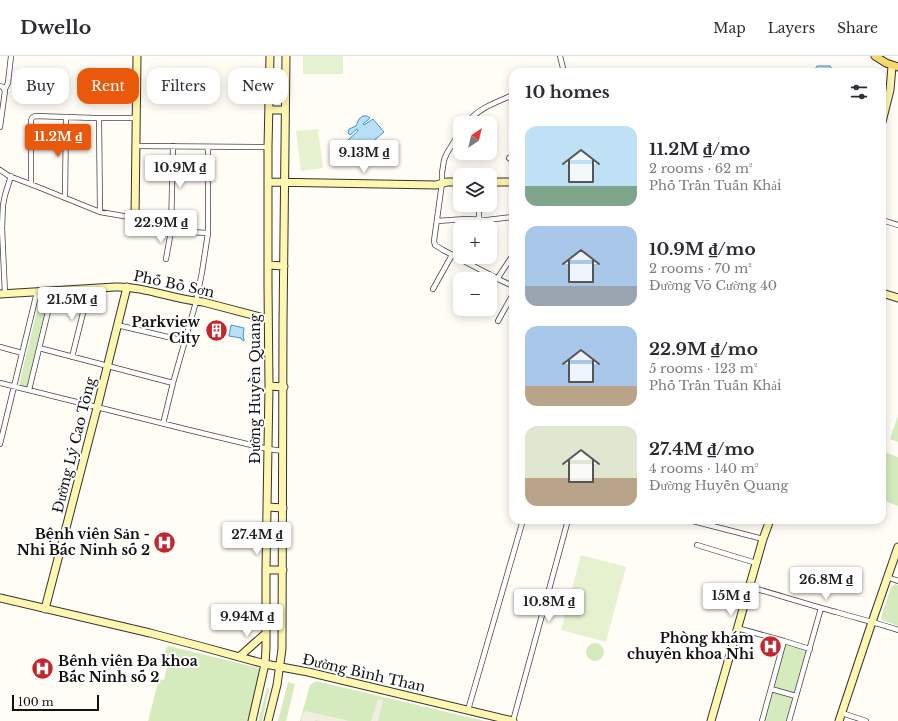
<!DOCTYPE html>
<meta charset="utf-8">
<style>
:root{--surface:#fff;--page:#f2f2f3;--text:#2b2b33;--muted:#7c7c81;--line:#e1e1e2;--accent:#ea580c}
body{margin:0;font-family:"Libre Baskerville",serif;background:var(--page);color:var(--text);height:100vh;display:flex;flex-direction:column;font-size:15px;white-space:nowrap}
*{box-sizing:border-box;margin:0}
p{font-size:13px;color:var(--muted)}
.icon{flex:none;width:22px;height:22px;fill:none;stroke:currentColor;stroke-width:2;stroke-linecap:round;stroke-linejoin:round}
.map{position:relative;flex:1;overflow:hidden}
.sheet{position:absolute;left:509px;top:12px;width:377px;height:456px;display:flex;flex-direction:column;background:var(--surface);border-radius:12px;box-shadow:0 2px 10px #0003}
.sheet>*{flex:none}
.top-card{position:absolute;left:12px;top:12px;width:380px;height:36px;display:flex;gap:8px}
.needle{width:26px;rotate:35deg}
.tools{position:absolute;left:453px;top:60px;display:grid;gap:8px}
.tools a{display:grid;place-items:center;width:44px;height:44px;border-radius:8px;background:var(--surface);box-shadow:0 2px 10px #0003;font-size:20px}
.scale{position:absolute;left:12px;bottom:10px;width:87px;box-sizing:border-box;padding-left:4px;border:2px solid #111;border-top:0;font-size:11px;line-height:14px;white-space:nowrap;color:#111;-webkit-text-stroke:3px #fff;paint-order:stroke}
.price{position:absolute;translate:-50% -34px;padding:0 9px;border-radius:4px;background:#fff;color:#222;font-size:13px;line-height:26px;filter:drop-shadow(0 1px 2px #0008)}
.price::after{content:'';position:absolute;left:50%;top:24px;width:12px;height:9px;margin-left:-6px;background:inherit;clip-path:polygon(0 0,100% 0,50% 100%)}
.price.selected{background:var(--accent);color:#fff}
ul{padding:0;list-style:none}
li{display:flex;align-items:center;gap:12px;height:100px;padding:0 16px}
li span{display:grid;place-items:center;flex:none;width:112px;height:80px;border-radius:12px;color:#555}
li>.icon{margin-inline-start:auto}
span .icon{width:48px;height:48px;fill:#fffc;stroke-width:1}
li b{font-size:17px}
h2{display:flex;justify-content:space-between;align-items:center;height:48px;padding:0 16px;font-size:17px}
.pill{padding:0 14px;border-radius:12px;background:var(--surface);box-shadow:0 2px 10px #0003;font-size:14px;line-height:36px}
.pill.selected{background:var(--accent);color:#fff}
header{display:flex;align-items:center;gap:24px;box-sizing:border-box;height:56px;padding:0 20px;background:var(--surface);border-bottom:1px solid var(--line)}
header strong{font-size:19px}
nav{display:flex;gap:22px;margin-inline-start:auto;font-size:14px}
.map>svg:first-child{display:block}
.green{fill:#d5ebbd}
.pitch{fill:#e6f2cf}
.plaza{fill:#f1ede2}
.water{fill:#b9e0f7;stroke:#3f96cf}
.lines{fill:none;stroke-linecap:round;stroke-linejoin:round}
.street-casing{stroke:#444;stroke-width:6}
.secondary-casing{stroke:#333;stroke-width:9}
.primary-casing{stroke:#222;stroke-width:9}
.street{stroke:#fff;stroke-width:4.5}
.secondary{stroke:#fff6b0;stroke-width:7}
.primary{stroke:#f9d66b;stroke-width:7}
.labels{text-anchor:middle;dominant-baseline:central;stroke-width:4;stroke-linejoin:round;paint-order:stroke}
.street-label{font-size:14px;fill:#111;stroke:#fff}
.poi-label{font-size:14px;font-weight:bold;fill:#111;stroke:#fff;text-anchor:end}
</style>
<header>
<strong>Dwello</strong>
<nav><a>Map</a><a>Layers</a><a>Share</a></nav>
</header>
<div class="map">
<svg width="898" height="665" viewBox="0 0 898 665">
<rect width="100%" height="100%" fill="#fffdf5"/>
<path class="green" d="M41,238h8l-22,93 -8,-2z
M898,359v27l-8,-3z
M882,395l16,6v49l-16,-6z
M895,528l3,1v41l-16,-6 -1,-3 10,-30z
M586 596a9 9 0 1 1 18 0a9 9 0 1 1-18 0Z
M785,588l22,6 -12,43 -22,-6z
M169,590l90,22 1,6 -11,47h-101l11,-42 5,1 5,-22 -5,-2c1,-4 1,-8 5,-10z
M316,625l169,40h-185l10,-36z
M288,626l7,2 -9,37h-8z
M267,632h2v2l-7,31h-4z
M771,636l22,6 -6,23h-24z"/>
<path class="pitch" d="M303,0h40v18h-40z
M318,73l5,39 -22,3 -5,-40z
M581,499l45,12 -20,75 -45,-12z"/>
<path class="plaza" d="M378,643l5,1 -5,21h-7z
M306,655l35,8 8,2h-29l-5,-1v1h-14l2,-8z"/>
<path class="water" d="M817,10h13l2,3v3h-16l-1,-3z
M363,60h4l3,2 -7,6 1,1 9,-6 11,13 -33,28 -11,-13 18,-16 -1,-2 -7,6 -2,-2 1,-4 7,-3 3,-7z
M231,269l13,3 -1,9 1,2v2l-2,-1 -1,-2 -12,-2z"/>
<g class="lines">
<defs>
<path id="street" d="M560,0l4,16
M0,30l3,1 2,4 -5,36
M5,33l3,-6 3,-27
M99,62l1,94
M467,67c11,-15 30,-21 46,-28
M460,76l-13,21 -3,7 -2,13v10l-8,58 1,4 8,5 57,30 13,6
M136,90l132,1
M509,102l4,3
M0,114l9,6 29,11 62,25 35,6 36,13 37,2
M31,128v-62c0,-4 1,-5 4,-6l60,2h41
M65,142l1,-81
M479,149v15
M459,164l1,12
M882,164l16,5
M437,165l29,-2 21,1 26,-3
M166,203l5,-28 2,-85
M479,223l4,-8
M497,223l16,-24
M433,233l19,-34
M5,238l-3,-66 1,-23 2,-10 6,-19
M498,265l15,-27
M117,269l68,16
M0,291l22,6
M39,292l134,35
M72,301l17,-68
M0,327l189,47 79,19 15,2
M29,334l24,-99
M163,368l10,-41 23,-81 6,-30 6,-39v-86
M0,388l37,-152
M689,464l74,19
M697,489l59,18
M887,521l11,4
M750,531c28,8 57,17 86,25 20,6 42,11 62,18
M737,572l47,13 -22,80
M784,585l26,8
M771,633l25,7
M468,654l55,-190
M842,657l24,8
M513,665l55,-201
M789,665l32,-113"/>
<path id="secondary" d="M269,54h16
M882,66l8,-32 2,-24
M268,126l168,3 11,-3h13
M490,126h23
M135,162l2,-162
M268,209l16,1
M882,237l16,5
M0,238l115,-7c30,-1 59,13 88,15l65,17
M269,330l15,1
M268,451l15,1
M266,514h17
M0,542l150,35 53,14 62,17 43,8 205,49
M45,553l52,-201 30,-121
M239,601l27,-24
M252,665l13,-57 1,-16v-78l3,-184 -1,-100v-139l2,-91
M268,665l9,-36 5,-36 1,-325 3,-268
M711,665l52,-182 7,-19
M839,665l33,-99 26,-75"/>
<path id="primary" d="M875,0l11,7 12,4"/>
</defs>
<use href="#street" class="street-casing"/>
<use href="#secondary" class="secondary-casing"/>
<use href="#primary" class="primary-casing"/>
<use href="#street" class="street"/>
<use href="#secondary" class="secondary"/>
<use href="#primary" class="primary"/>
</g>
<defs>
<symbol id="building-disc" viewBox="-11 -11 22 22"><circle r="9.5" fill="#c4262e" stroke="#fff"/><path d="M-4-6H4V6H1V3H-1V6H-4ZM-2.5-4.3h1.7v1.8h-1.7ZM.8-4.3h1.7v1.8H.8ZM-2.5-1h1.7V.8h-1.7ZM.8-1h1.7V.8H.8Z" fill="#fff"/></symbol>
<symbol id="hospital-disc" viewBox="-11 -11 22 22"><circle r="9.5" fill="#c4262e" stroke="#fff"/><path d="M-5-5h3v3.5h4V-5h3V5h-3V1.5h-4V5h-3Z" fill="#fff"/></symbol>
</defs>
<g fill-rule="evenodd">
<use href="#building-disc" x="204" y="262" width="25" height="25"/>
<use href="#hospital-disc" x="152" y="474" width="25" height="25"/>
<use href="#hospital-disc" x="758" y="578" width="25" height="25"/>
<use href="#hospital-disc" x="30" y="600" width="25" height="25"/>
</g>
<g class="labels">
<g class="street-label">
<text transform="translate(174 228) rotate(12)">Phố Bồ Sơn</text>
<text transform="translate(255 333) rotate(-90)">Đường Huyền Quang</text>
<text transform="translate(74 389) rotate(-76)">Đường Lý Cao Tông</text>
<text transform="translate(364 617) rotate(13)">Đường Bình Than</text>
</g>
<g class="poi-label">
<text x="200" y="266">Parkview<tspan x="200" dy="16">City</tspan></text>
<text x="150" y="478">Bệnh viện Sản -<tspan x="150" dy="16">Nhi Bắc Ninh số 2</tspan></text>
<text x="754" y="582">Phòng khám<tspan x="754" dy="16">chuyên khoa Nhi</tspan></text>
<text x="58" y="605" text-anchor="start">Bệnh viện Đa khoa<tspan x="58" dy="16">Bắc Ninh số 2</tspan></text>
</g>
</g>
</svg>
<div class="tools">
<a><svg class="needle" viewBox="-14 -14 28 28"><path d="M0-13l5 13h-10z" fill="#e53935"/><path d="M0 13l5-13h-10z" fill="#7c7c81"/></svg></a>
<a><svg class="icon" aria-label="layers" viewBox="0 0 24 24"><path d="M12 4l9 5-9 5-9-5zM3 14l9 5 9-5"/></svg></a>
<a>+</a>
<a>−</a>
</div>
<div class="scale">100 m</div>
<b class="price selected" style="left:58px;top:102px">11.2M ₫</b>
<b class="price" style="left:364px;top:118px">9.13M ₫</b>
<b class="price" style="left:180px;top:133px">10.9M ₫</b>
<b class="price" style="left:161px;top:188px">22.9M ₫</b>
<b class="price" style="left:72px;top:265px">21.5M ₫</b>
<b class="price" style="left:257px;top:500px">27.4M ₫</b>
<b class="price" style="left:826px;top:545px">26.8M ₫</b>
<b class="price" style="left:731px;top:561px">15M ₫</b>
<b class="price" style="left:549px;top:567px">10.8M ₫</b>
<b class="price" style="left:247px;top:582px">9.94M ₫</b>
<div class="top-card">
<a class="pill">Buy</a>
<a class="pill selected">Rent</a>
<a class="pill">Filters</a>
<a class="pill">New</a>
</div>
<section class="sheet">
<h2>10 homes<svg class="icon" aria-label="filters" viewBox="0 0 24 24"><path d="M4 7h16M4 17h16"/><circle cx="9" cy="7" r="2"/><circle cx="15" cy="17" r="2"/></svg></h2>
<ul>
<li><span style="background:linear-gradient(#bfe0f5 75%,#7fa58c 0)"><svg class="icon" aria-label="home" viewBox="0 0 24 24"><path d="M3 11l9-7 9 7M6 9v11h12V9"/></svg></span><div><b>11.2M ₫/mo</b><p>2 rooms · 62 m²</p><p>Phố Trần Tuấn Khải</p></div></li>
<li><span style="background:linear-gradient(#a9c7e8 75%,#9aa5b1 0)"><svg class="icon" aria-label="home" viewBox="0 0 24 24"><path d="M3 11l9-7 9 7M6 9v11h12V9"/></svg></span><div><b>10.9M ₫/mo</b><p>2 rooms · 70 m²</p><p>Đường Võ Cường 40</p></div></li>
<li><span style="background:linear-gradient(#a9c7e8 75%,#b9a48a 0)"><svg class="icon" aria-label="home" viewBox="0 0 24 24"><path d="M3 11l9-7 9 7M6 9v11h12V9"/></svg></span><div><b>22.9M ₫/mo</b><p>5 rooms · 123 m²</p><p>Phố Trần Tuấn Khải</p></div></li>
<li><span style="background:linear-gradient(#dfe7d0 65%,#b9a48a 0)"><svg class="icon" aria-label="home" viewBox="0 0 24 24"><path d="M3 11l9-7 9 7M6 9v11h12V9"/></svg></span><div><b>27.4M ₫/mo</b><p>4 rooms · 140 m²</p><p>Đường Huyền Quang</p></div></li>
</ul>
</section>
</div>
